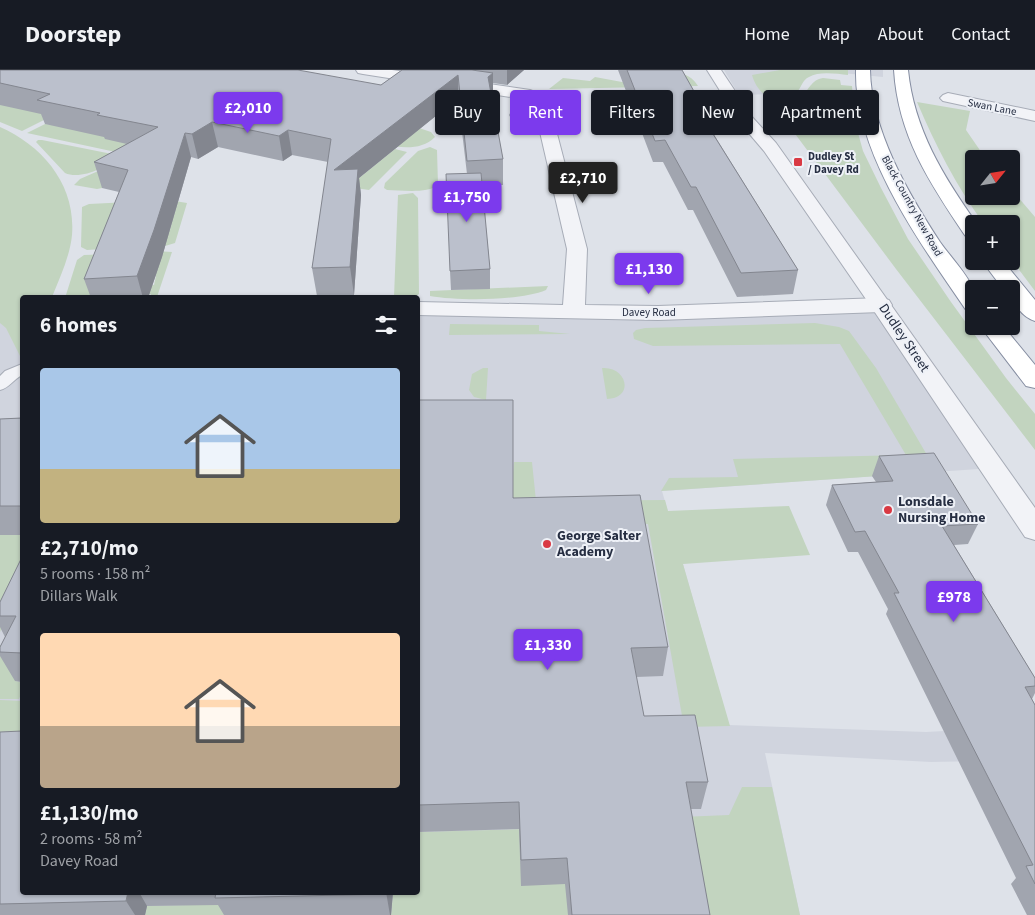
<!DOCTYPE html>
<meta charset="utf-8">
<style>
:root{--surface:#171b24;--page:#20242c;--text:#f1f3f6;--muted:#9ea1a6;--line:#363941;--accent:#7c3aed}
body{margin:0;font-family:"Source Sans 3",sans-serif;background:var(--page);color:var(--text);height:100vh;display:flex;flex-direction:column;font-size:19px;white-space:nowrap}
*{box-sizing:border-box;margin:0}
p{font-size:16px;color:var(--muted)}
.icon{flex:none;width:28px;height:28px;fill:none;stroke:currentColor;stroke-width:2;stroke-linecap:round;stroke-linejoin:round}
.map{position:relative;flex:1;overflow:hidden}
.panel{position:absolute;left:20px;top:225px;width:400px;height:600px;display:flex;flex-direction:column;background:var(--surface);border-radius:5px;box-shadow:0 1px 4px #0004}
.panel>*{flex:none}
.banner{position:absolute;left:435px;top:20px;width:475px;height:45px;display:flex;gap:10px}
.needle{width:32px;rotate:60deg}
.controls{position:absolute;left:965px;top:80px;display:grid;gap:10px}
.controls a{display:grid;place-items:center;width:55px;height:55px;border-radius:5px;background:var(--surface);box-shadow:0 1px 4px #0004;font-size:25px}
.price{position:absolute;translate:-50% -42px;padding:0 11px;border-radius:5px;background:var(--accent);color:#fff;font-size:16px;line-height:32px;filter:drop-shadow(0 1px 2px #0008)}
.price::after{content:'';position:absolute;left:50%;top:30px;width:15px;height:11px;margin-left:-8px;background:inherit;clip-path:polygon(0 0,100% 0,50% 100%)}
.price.on{background:#222;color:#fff}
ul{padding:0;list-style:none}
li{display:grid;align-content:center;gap:10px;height:265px;padding:0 20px}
li span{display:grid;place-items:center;height:155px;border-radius:5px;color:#555}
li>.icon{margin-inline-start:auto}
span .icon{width:90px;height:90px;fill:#fffc;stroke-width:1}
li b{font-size:21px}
h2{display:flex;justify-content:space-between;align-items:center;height:60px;padding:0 20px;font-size:21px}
.pill{padding:0 18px;border-radius:5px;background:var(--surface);box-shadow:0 1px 4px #0004;font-size:18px;line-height:45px}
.pill.on{background:var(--accent);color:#fff}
header{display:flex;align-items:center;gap:30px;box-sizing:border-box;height:70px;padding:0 25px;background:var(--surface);border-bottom:1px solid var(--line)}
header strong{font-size:24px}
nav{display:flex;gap:28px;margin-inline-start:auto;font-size:18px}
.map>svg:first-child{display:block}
.built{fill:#d0d4de}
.green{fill:#c2d4bf}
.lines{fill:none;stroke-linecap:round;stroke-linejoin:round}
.service-casing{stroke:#a7acb7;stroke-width:2}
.minor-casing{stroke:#a7acb7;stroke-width:2}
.tertiary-casing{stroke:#a7acb7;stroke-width:2}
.trunk-casing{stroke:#858da1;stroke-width:2}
.service{fill:#f2f3f7;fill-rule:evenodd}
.minor{fill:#f2f3f7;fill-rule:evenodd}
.tertiary{fill:#f2f3f7;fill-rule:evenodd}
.trunk{fill:#fff;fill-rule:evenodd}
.wall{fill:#a1a5af}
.shaded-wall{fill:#83868f}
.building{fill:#bbc0cc;stroke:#83868f}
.poi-dot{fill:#d93943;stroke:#eef1f7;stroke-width:2}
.labels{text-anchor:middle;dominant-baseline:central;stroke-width:4;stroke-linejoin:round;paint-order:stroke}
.far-street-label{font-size:11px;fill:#262e42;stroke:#eef1f7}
.far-poi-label{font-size:11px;font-weight:bold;fill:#262e42;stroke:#eef1f7;text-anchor:start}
.street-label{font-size:14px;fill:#262e42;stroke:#eef1f7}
.poi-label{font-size:14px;font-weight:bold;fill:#262e42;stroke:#eef1f7;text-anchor:start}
</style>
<header>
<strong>Doorstep</strong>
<nav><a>Home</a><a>Map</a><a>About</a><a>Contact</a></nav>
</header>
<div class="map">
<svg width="1035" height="845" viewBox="0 0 1035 845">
<rect width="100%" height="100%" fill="#dee2e9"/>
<path class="built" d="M724,0h159v7l-73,-7 -32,24 -39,1z
M0,63l22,165v594h396v-583l463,-4 112,163 -331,23 67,234 197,7 109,-6v34l-104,2 -166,-9 35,162h-800z"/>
<path class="green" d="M650,0c17,0 39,0 48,16l-149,3 14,-11 27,3 5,-4 27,5z
M780,0h68v5c-11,-1 -29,-4 -39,2 -7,3 -7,10 -12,15 -19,17 -39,4 -45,-17z
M823,8l17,2 1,5 11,1 3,36 8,29 18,37 27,51 43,63 55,76 29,36v36l-139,-181 -124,-166c11,-1 22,-1 30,-8 9,-7 9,-15 21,-17z
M917,32l53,9 -4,19 20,29h-12v37h37v-7l24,28v74l-24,-32v-35h-27c-28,-38 -49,-80 -67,-122z
M0,33l54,12 -32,16 -22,-9z
M45,54l105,7 -25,23 -98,-21z
M0,57c43,19 76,58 72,108 -2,21 -12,42 -20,62l-30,1v62l-16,-32 -6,-5z
M419,58l12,4 4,5c-19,19 -51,7 -73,2z
M38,70h4l75,15c-9,13 -37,25 -52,18l-29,-31z
M430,77l7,3 1,35c-11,9 -37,5 -51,5l-3,-2 1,-5 33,-32z
M395,79l12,3 -38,38 -21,-3z
M162,83l-60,35 -5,1 -23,-4 6,-6 57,-25z
M413,123l5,5 1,96 -4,3h-21l4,-102z
M169,130l18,3 -12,40 -10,3 2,-9 -5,-7h8l2,-8 -8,1 2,-8h8l2,-7 -60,40 -29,2 -6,-3 1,-40 7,-3z
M155,181l17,1 -15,45h-7l1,-3h-9l3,-8 9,-1 2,-9 -9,1z
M114,184l-17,43 -32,1 12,-38 7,-5z
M548,216l-2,4c-26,11 -88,11 -116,6v-5z
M815,253l24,4 10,4 27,37 61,104 -276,19 8,-13 69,-1 -5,-18 173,-4 -66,-111 -187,2 -19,-7 -1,-6 3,-3 9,-2z
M450,254l89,1v6l31,3 -121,1z
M483,298h5l-2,32 -12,-3 -5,-7 3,-16z
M602,298c25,-2 33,30 5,31z
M514,392h18l4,39 129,-1 3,11 121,-5 21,49 -127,9 47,162 -46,1 -36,-203 -165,4 -65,-19 95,-36z
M0,465h22v49l-22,48z
M0,575h22l-7,36 7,1v10l-3,7h-19z
M0,630l22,1v36h-22z
M742,717h30l28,128h-102l-17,-98 48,-2z
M600,757l9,88h-218l2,-22 25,-1v-60z
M231,834l-2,11h-84l2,-9z"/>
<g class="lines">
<defs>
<path id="service" d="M22,294v11c-8,4 -13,13 -22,15v-14l5,-5z"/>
<path id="minor" d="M356,0h36l138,20 5,2 3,3 -3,3 -5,2 -167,-26 -5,-1z
M948,23l87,18v10l-92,-20 -3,-3 3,-3z
M541,28l5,2 3,3 38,146 -2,56 73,1 223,-8 8,2 3,5 -3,5 -8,2 -223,8 -240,-5v-13l145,3 4,-56 -30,-130 -25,-1 -2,-3 2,-3 23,-2 -2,-7 3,-3z"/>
<path id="tertiary" d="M707,0h14l32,48 23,25 259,365v32l-10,-3 -155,-232 -106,-154 -23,-27z"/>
<path id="trunk" d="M856,0h14c1,60 38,123 70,172 9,13 28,33 33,47 3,6 1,16 1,22l-8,-1c-45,-66 -112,-157 -110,-240z
M894,0h14c6,59 35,106 69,154h-3v16l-7,-2 -3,-4c-35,-52 -66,-99 -70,-164z
M982,191h21l32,39v21c-13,-4 -24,-19 -24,-32h-8z
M980,256h23l32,39v23l-9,-2z"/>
</defs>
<use href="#service" class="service-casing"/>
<use href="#minor" class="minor-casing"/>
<use href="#tertiary" class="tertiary-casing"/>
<use href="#trunk" class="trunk-casing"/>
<use href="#service" class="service"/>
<use href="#minor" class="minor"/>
<use href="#tertiary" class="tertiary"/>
<use href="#trunk" class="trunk"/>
</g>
<path class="wall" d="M0,0l381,15 21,-15h122l-17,15 -14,-2v13l-2,2 12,61v26l-21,1 8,83v20l-39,1 -1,-19 17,-97 -9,-76 -99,80 2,17 -7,100 -37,1 -5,-28 16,-106 -36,-7 -9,6 -65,-14 -20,12 -7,-2 -29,100 -14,41h-57l-7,-19 35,-87 -17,-4 -8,-26 33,-18 -22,-5 -1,-2 -59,-13 -4,-10 -41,-9z
M618,0h64l27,48 -1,7 90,145 -5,24 -56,3 -44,-87h-5l-25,-48h-10z
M418,330l96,98 154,149 -5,29 -27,1 8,39 64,66 -7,27h-10l19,106h-142l-3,-31 -44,2 -2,-57 -101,3z
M22,348v117h-22v-116z
M879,386l99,68 -10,20 -14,1 81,133v15l-3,6 3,6v210h-8l-16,-31 5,-6 -130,-264 2,-5 -30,-57h-10l-22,-47 6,-20 44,-3 -4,-6z
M22,487v125l-7,-1 -15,-25v-9l5,-10 -5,-10v-25z
M0,662l22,160h371l-2,23h-167l-6,-10 -71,1 -2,9h-145z"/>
<path class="shaded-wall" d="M507,0h17l-17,15z
M493,3v23l-5,4v-23z
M458,5v23l-99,80 2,17 -7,100 -4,-28 -16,-97z
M212,52l6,25 -20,12 -6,-25z
M288,60l4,25 -9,6 -4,-25z
M185,63l6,24 -29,100 -14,41h-5l-6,-22z
M128,822h11l8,14 -2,9h-10l-9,-14z
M386,822h7l-2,23h-1z"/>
<path class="building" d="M0,0h298l83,15 21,-15h70l21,3 -5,4 15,82 -36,2 -9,-86 -124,95 24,-1 -8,98 -38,1 19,-129 -43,-9 -9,6 -67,-14 -20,12 -7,-1 -31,97 -17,46 -53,3 44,-109 -34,-8 64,-35 -61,-12 3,-2 -63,-13 13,-6 -50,-11z
M627,0h55l27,48h-6l95,152 -57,3 -45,-86h-5l-26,-47 -10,1z
M481,103l9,96 -40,2 -4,-97z
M418,330h95v98l127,-3 28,152 -37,1 13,68 51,-1 13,67h-22l24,133h-138l-5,-57 -46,2 -2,-58 -101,3z
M22,348v88h-22v-87z
M934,383l44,71 -36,2 93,152v8l-10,1 10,18v179l-9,-18 7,-1 -139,-272h5l-34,-62 -10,1 -23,-47 61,-4 -14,-25z
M22,487v96l-22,-1v-5l16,-31h-16v-14z
M22,661v161h106l-2,9 -126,3v-172z
M216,822h170v2l-171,4z"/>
<g class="poi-dot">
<rect x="793" y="87" width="10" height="10" rx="2.5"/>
<circle cx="888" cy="440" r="5"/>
<circle cx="547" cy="474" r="5"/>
</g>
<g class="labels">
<g class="far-street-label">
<text transform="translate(992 37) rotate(11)">Swan Lane</text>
<text transform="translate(912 136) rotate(61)">Black Country New Road</text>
<text x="649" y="242">Davey Road</text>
</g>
<g class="far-poi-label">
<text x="808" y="86">Dudley St<tspan x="808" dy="13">/ Davey Rd</tspan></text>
</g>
<g class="street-label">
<text transform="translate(904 268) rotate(56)">Dudley Street</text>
</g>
<g class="poi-label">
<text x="898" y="432">Lonsdale<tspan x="898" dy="16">Nursing Home</tspan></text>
<text x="557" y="466">George Salter<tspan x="557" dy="16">Academy</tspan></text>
</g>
</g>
</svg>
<div class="controls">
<a><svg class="needle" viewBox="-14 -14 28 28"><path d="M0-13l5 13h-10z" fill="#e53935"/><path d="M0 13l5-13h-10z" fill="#9ea1a6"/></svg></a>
<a>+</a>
<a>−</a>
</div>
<b class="price" style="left:248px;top:64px">£2,010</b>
<b class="price on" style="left:583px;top:134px">£2,710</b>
<b class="price" style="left:467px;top:153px">£1,750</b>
<b class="price" style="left:649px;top:225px">£1,130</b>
<b class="price" style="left:954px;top:553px">£978</b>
<b class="price" style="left:548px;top:601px">£1,330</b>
<div class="banner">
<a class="pill">Buy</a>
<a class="pill on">Rent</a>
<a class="pill">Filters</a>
<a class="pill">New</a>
<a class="pill">Apartment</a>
</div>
<section class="panel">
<h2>6 homes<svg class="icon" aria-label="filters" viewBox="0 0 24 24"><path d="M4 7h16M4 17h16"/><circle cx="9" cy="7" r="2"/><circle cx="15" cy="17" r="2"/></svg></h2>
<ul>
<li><span style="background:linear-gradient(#a9c7e8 65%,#c2b280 0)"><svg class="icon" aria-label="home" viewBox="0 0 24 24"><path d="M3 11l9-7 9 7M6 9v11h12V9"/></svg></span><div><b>£2,710/mo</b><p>5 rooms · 158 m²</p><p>Dillars Walk</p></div></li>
<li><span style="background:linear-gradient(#ffd9b3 60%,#b9a48a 0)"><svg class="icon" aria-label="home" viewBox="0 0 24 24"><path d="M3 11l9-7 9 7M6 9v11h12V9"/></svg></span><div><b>£1,130/mo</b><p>2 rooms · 58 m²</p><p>Davey Road</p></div></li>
</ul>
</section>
</div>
